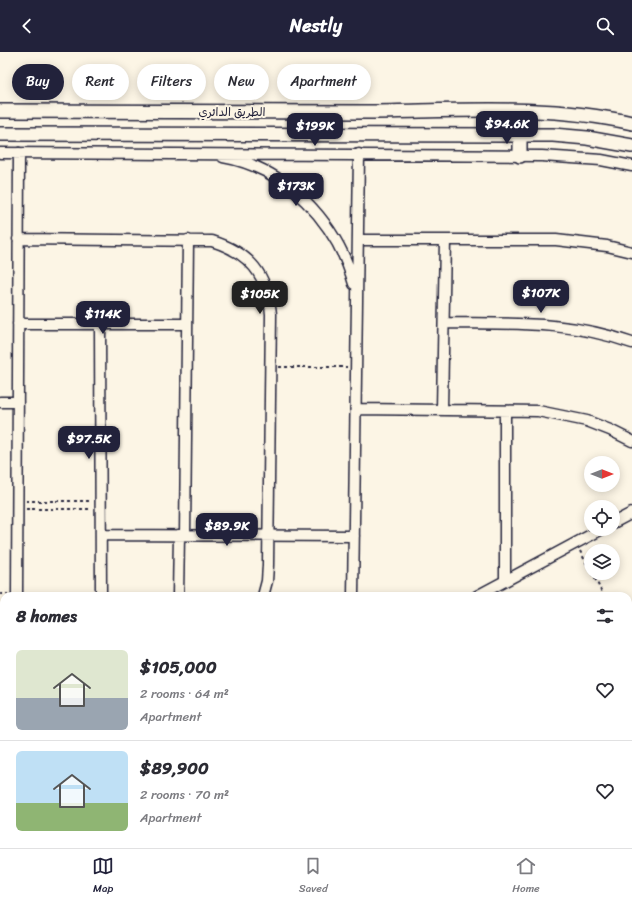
<!DOCTYPE html>
<meta charset="utf-8">
<style>
:root{--surface:#fff;--page:#f2f2f3;--text:#2b2b33;--muted:#7c7c81;--line:#e1e1e2;--accent:#22223b}
body{margin:0;font-family:Sriracha,"Playpen Sans Arabic",sans-serif;background:var(--page);color:var(--text);height:100vh;display:flex;flex-direction:column;font-size:15px;white-space:nowrap}
*{box-sizing:border-box;margin:0}
p{font-size:13px;color:var(--muted)}
.icon{flex:none;width:22px;height:22px;fill:none;stroke:currentColor;stroke-width:2;stroke-linecap:round;stroke-linejoin:round}
.map{position:relative;flex:1;overflow:hidden}
.drawer{position:absolute;left:0px;top:540px;width:632px;height:256px;display:flex;flex-direction:column;background:var(--surface);border-radius:12px 12px 0 0;box-shadow:0 2px 10px #0003}
.drawer>*{flex:none}
.top-card{position:absolute;left:12px;top:12px;width:400px;height:36px;display:flex;gap:8px}
.needle{width:26px;rotate:90deg}
.tools{position:absolute;left:584px;top:404px;display:grid;gap:8px}
.tools a{display:grid;place-items:center;width:36px;height:36px;border-radius:50%;background:var(--surface);box-shadow:0 2px 10px #0003;font-size:20px}
.price{position:absolute;translate:-50% -34px;padding:0 9px;border-radius:8px;background:var(--accent);color:#fff;font-size:13px;line-height:26px;filter:drop-shadow(0 1px 2px #0008)}
.price::after{content:'';position:absolute;left:50%;top:24px;width:12px;height:9px;margin-left:-6px;background:inherit;clip-path:polygon(0 0,100% 0,50% 100%)}
.price.on{background:#222;color:#fff}
ul{padding:0;list-style:none}
li{display:flex;align-items:center;gap:12px;height:100px;padding:0 16px}
li+li{border-top:1px solid var(--line)}
li span{display:grid;place-items:center;flex:none;width:112px;height:80px;border-radius:6px;color:#555}
li>.icon{margin-inline-start:auto}
span .icon{width:48px;height:48px;fill:#fffc;stroke-width:1}
li b{font-size:17px}
h2{display:flex;justify-content:space-between;align-items:center;height:48px;padding:0 16px;font-size:17px}
.tag{padding:0 14px;border-radius:18px;background:var(--surface);box-shadow:0 2px 10px #0003;font-size:14px;line-height:36px}
.tag.on{background:var(--accent);color:#fff}
header{display:flex;justify-content:space-between;align-items:center;height:52px;padding:0 16px;background:var(--accent);color:#fff;font-size:18px;font-weight:700}
.tabs{display:flex;justify-content:space-around;align-items:center;height:56px;border-top:1px solid var(--line);background:var(--surface);font-size:11px;color:var(--muted)}
.tabs a{display:grid;justify-items:center;gap:2px}
.tabs .on{color:var(--accent)}
.map>svg:first-child{display:block}
.lines{fill:none;stroke-linecap:round;stroke-linejoin:round}
.minor-casing{stroke:#22223b;stroke-width:13}
.major-casing{stroke:#22223b;stroke-width:16}
.path{stroke:#22223b;stroke-width:2;stroke-dasharray:3 3;stroke-linecap:butt}
.minor{stroke:#fcf5e5;stroke-width:10}
.major{stroke:#fcf5e5;stroke-width:13}
.labels{text-anchor:middle;dominant-baseline:central;stroke-width:4;stroke-linejoin:round;paint-order:stroke}
.street-label{font-size:12px;fill:#22223b;stroke:#fcf5e5}
</style>
<header><svg class="icon" aria-label="back" viewBox="0 0 24 24"><path d="M15 5l-7 7 7 7"/></svg>Nestly<svg class="icon" aria-label="search" viewBox="0 0 24 24"><circle cx="10" cy="10" r="6"/><path d="M15 15l6 6"/></svg></header>
<div class="map">
<svg width="632" height="796" viewBox="0 0 632 796">
<rect width="100%" height="100%" fill="#fcf5e5"/>
<filter id="ink" filterUnits="userSpaceOnUse"><feTurbulence type="fractalNoise" baseFrequency=".025" numOctaves="2"/><feDisplacementMap in="SourceGraphic" scale="8" xChannelSelector="R" yChannelSelector="G"/><feConvolveMatrix kernelMatrix="1 2 1 2 8 2 1 2 1" color-interpolation-filters="sRGB"/></filter>
<g filter="url(#ink)">
<g class="lines">
<defs>
<path id="minor" d="M0,101l542,3 59,4 31,6
M223,105c64,11 114,66 131,127
M18,187l194,2c38,12 55,33 59,73l-3,251 -1,16 -4,15
M358,188h198l51,6 25,6
M444,271c66,1 124,-3 188,20
M18,272h169
M100,272l1,272
M0,350h18
M356,357l182,2 49,10 23,9 22,11
M442,358l3,-170
M505,359v170
M613,471l19,-10
M101,483l253,1
M185,483l3,-295
M17,544l2,-443
M178,544l1,-61
M353,544l6,-442
M477,544l125,-67
M628,563l4,-2
M628,622l4,4
M628,742l4,4
M0,779l4,8
M101,792l2,4
M292,792l2,4
M387,792l3,4
M561,792l4,4
M8,794l3,-2
M188,796l7,-4"/>
<path id="major" d="M0,59c124,1 248,1 372,1 86,-1 175,-8 260,11
M0,82l553,1 34,3 45,8
M520,82v22"/>
</defs>
<use href="#minor" class="minor-casing"/>
<use href="#major" class="major-casing"/>
<path class="path" d="M279,315h68
M26,449h65
M26,457h65
M580,499l11,21
M592,521l12,23
M0,542h8"/>
<use href="#minor" class="minor"/>
<use href="#major" class="major"/>
</g>
</g>
<g class="labels">
<g class="street-label">
<text x="232" y="60">الطريق الدائري</text>
</g>
</g>
</svg>
<div class="tools">
<a><svg class="needle" viewBox="-14 -14 28 28"><path d="M0-13l5 13h-10z" fill="#e53935"/><path d="M0 13l5-13h-10z" fill="#7c7c81"/></svg></a>
<a><svg class="icon" aria-label="locate" viewBox="0 0 24 24"><circle cx="12" cy="12" r="6"/><path d="M12 2v4M12 18v4M2 12h4M18 12h4"/></svg></a>
<a><svg class="icon" aria-label="layers" viewBox="0 0 24 24"><path d="M12 4l9 5-9 5-9-5zM3 14l9 5 9-5"/></svg></a>
</div>
<b class="price" style="left:507px;top:93px">$94.6K</b>
<b class="price" style="left:315px;top:95px">$199K</b>
<b class="price" style="left:296px;top:155px">$173K</b>
<b class="price" style="left:541px;top:262px">$107K</b>
<b class="price on" style="left:260px;top:263px">$105K</b>
<b class="price" style="left:103px;top:283px">$114K</b>
<b class="price" style="left:89px;top:408px">$97.5K</b>
<b class="price" style="left:227px;top:495px">$89.9K</b>
<div class="top-card">
<a class="tag on">Buy</a>
<a class="tag">Rent</a>
<a class="tag">Filters</a>
<a class="tag">New</a>
<a class="tag">Apartment</a>
</div>
<section class="drawer">
<h2>8 homes<svg class="icon" aria-label="filters" viewBox="0 0 24 24"><path d="M4 7h16M4 17h16"/><circle cx="9" cy="7" r="2"/><circle cx="15" cy="17" r="2"/></svg></h2>
<ul>
<li><span style="background:linear-gradient(#dfe7d0 60%,#9aa5b1 0)"><svg class="icon" aria-label="home" viewBox="0 0 24 24"><path d="M3 11l9-7 9 7M6 9v11h12V9"/></svg></span><div><b>$105,000</b><p>2 rooms · 64 m²</p><p>Apartment</p></div><svg class="icon" aria-label="heart" viewBox="0 0 24 24"><path d="M12 20l-8-8c-3-5 5-10 8-4 3-6 11-1 8 4z"/></svg></li>
<li><span style="background:linear-gradient(#bfe0f5 65%,#8fb573 0)"><svg class="icon" aria-label="home" viewBox="0 0 24 24"><path d="M3 11l9-7 9 7M6 9v11h12V9"/></svg></span><div><b>$89,900</b><p>2 rooms · 70 m²</p><p>Apartment</p></div><svg class="icon" aria-label="heart" viewBox="0 0 24 24"><path d="M12 20l-8-8c-3-5 5-10 8-4 3-6 11-1 8 4z"/></svg></li>
</ul>
</section>
</div>
<nav class="tabs">
<a class="on"><svg class="icon" aria-label="map" viewBox="0 0 24 24"><path d="M3 6l6-2 6 2 6-2v14l-6 2-6-2-6 2zM9 4v14M15 6v14"/></svg>Map</a>
<a><svg class="icon" aria-label="saved" viewBox="0 0 24 24"><path d="M7 4h10v16l-5-4-5 4z"/></svg>Saved</a>
<a><svg class="icon" aria-label="home" viewBox="0 0 24 24"><path d="M3 11l9-7 9 7M6 9v11h12V9"/></svg>Home</a>
</nav>
